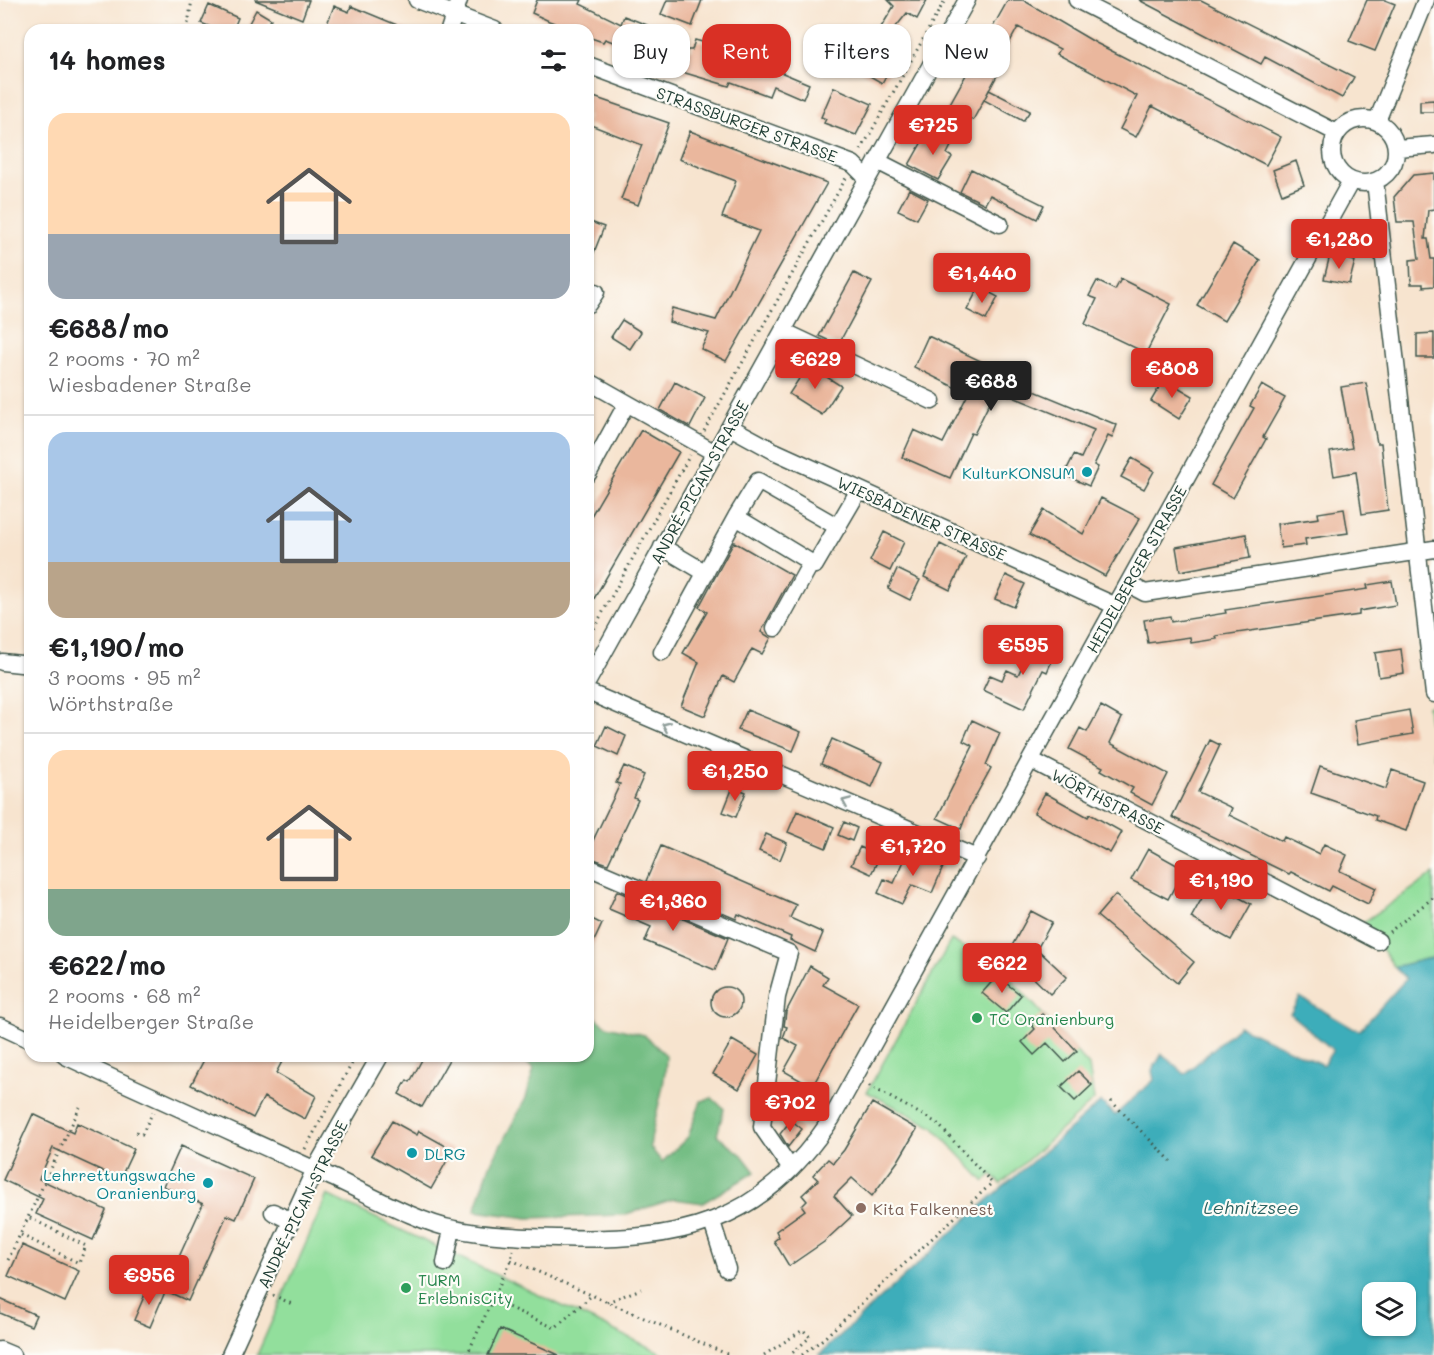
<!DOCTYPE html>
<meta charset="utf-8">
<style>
:root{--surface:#fff;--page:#f2f2f2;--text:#202124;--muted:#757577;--line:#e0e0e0;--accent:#d93025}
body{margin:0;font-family:Mali,sans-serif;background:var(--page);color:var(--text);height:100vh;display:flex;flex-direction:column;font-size:22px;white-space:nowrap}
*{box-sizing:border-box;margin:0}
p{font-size:20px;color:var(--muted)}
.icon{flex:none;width:33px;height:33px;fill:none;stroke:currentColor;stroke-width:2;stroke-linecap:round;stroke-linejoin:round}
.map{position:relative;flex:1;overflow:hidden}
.sheet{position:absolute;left:24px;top:24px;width:570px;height:1038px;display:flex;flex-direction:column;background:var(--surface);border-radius:18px;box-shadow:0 2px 4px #0004}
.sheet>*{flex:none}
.guide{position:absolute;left:612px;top:24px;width:570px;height:54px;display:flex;gap:12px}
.buttons{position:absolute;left:1362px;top:1282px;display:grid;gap:12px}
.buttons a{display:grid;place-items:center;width:54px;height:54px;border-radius:12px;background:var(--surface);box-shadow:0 2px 4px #0004;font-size:30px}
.price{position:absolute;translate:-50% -51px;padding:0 14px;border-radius:6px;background:var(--accent);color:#fff;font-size:20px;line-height:39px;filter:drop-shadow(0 2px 3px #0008)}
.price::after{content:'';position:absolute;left:50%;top:36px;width:18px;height:14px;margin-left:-9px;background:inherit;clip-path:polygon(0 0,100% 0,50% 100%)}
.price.on{background:#222;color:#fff}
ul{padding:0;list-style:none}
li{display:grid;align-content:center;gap:12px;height:318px;padding:0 24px}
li+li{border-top:2px solid var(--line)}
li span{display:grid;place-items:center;height:186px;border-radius:18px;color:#555}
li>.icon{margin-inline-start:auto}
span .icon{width:108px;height:108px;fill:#fffc;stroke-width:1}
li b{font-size:26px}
h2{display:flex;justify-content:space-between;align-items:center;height:72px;padding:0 24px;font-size:26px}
.tag{padding:0 21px;border-radius:18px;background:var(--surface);box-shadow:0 2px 4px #0004;font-size:21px;line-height:54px}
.tag.on{background:var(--accent);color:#fff}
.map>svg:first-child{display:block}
.green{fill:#92df9c;stroke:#588e68;stroke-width:1.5}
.forest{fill:#75be84;stroke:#4a7e5c;stroke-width:1.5}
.water{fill:#3dadba;stroke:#2e7577;stroke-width:1.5;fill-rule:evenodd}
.building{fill:#eab79d}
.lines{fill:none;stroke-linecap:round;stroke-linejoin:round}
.minor-casing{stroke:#3f564b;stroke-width:19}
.path{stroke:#3f564b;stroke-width:3;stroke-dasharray:1.5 4.5;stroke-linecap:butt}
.minor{stroke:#fff;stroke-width:16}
.oneway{stroke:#8f9e9a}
.culture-dot{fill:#0f9aa8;stroke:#fdfcf7;stroke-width:2}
.leisure-dot{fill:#2e9e5b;stroke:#fdfcf7;stroke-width:2}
.education-dot{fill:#8d6e63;stroke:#fdfcf7;stroke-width:2}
.labels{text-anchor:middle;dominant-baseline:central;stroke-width:4.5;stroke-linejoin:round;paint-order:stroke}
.street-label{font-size:16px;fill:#1f3d34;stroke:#fdfcf7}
.culture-label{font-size:16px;fill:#0d838f;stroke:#fdfcf7;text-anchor:end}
.leisure-label{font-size:16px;fill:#27864d;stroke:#fdfcf7;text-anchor:start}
.education-label{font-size:16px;fill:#785e54;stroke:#fdfcf7;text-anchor:start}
.water-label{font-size:18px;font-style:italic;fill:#2a6463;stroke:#fdfcf7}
</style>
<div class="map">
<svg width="1434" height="1355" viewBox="0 0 1434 1355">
<rect width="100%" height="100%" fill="#fdfcf7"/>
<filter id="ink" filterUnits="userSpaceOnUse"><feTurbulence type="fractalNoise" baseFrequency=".0167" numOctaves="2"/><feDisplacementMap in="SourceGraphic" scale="12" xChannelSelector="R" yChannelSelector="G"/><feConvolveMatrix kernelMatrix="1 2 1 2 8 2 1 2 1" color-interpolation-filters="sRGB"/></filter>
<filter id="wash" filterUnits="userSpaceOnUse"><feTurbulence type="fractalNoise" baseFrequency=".008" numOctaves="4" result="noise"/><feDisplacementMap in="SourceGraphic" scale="24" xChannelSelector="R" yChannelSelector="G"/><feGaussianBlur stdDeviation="1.35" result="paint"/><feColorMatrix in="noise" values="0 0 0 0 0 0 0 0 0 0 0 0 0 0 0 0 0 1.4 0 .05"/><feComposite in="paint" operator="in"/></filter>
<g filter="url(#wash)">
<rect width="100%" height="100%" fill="#f7e4cf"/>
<path class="green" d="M1434,705v53l-7,-52z
M1434,874v83l-40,10 -30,-45z
M951,940l52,30 86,96 5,34 -93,84 -9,-10 -7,8 -52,-55 -66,-35z
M327,1195l339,160h-409z"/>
<path class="forest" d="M588,1012l19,14 37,9 22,20c0,34 -12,58 -16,92l12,15 26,-25 13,-36 11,-3 12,11 -7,26 25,20 13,17 -52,31 -29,-4 -51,16 -95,3 -53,-7 14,-44 37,-69 8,-30 -18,-12h72z"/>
<path class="water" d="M1434,957v398h-615l155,-143 127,-110 14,13 39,-35 -2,-9 10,-17 23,20 54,-48 84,39 10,-15 -43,-36 10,-17 54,32 6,1 46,-51 -12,-12zM1372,1293h34v33h-34z"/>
<g id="blocks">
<path class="building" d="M255,0h54l-7,19z
M537,0h45l-2,4 41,20 3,-8 23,9 -10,26 -32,-12 -2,3 -15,-5v-7h-15l-24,-9 -17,-8z
M667,0h35l-10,26 -31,-12z
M888,0h39l-10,19 -10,-6 -16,20 14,8 -23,42 -26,-15 38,-62z
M1008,0h15l73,43 185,94 -15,28 -114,-59 -16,31 -16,-8 17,-33 -80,-42 3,-5 -42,-22 -22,41 4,2 -27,50 -7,-3 -5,9 -18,-10z
M1139,0h62l153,77 -12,21 -77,-41 -4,7z
M1367,0h18l10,4 -20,47 -26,-10z
M209,5l29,13 -5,12h-15l-17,-7z
M334,6l15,6 2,-6 58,24h-67l-15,-6z
M256,10l15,9 -6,11h-8l-9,-5z
M695,40l11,3 9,5 -1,3 37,19 3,-8 7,2 5,-12 17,8 -5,11 31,13 -6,15 -30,-13 -4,10 -38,-14 -2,4 -47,-14 5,-9 -5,-2 2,-7 4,-4h4z
M834,87l38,17 -16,31 -32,-12 2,-4 -5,-2z
M989,90l41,21 -7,10 -39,-21z
M588,95l81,28 -31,82 -17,-6 21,-54 -54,-21z
M1434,100v12h-14v-11z
M690,131l137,52 -101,178 -25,-12 8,-16 -40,-11 3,-14 44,12 43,-89 -37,-14 14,-36 -57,-22z
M934,131l20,9 -7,14 5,3 -14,23 -29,-15 14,-25 5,3z
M1296,161l8,24 -22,9 -9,-24z
M971,169l73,36 -7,14 -47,-24 -5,9 -25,-12z
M1434,173v36l-6,1 -3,29h3l3,20h3v27l-11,1v-3h-12l-1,-24 9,-1 -5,-37h-17l-3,-25 19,-22z
M909,189l19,10 -11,20 -19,-9z
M588,221l16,6 -15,38h-1z
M1233,244l27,16 -36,61 -27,-16z
M1330,255l25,6 -6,23 -25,-5z
M854,273l18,9 -34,63 -19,-9z
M1121,279l50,25 -25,49 -61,-29 12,-25 -8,-3 8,-15 18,9z
M979,287l19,10 -12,23 -19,-10z
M622,320l19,12 -11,17 -19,-12z
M1434,333v25h-17v-24z
M928,336l78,37 -3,5 114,47 -5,13 -4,-2 -14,29 4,2 -9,19 -25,-11 10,-20 7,3 13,-28 -98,-40 -22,44 -3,-1 -21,45 -48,-21 12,-27 29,13 25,-49 -54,-27z
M808,365l33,21 -19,29 -33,-21z
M1164,379l29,17 -14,23 -28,-18z
M675,382l30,16 -15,29 -30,-17z
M1366,383l11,60h4l7,67 -26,4 -6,-42 -22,4 -4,-24 22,-4 -11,-61z
M1262,385l23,13 -22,39 3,2 -33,59 -22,-13 43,-77 -4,-2z
M641,430l38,22 -91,157v-88z
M1132,458l22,13 -10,18 -23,-12z
M1101,498l39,20 -35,58 -76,-41 15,-25 39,24z
M1344,509l4,24 -43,6 1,6 -25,3 -4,-24 42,-6 -1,-5z
M884,532l20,10 -14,29 -20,-10z
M1246,534l4,24 -70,13 -4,-24z
M734,542l58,33 -31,57 10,6 -9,16 -10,-5 -18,33 -11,-6 -18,40 -24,-10 18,-44 -16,-9 24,-41 -8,-5z
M940,544l26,13 -16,33 -26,-13z
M897,569l23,11 -10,20 -22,-11z
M1006,575l19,9 -11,23 -19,-8z
M1392,581l4,24 -37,6v4l-143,21 1,3 -26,4 -1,-6 -42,6 -4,-23 26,-4 1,6 55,-9 -1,-3 143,-21 -1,-4z
M1035,639l22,10 -10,23 -4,-2 -19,39 -41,-19 7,-15 12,5 5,-10 11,5z
M1401,649l3,24 -25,4 -4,-24z
M1101,706l21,12 -12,25 58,31 -16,31 -22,-12 3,-5 -32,-18 2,-3 -34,-18 11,-21 7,4z
M747,710l54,22 -8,19 -55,-21z
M1409,710l4,24 -55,10 -4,-24z
M972,720l28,13 -14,32 5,3 -22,40 -8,21 -24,-11 36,-72 -10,-5z
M606,726l20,10 -8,20 -21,-10z
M832,739l51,23 -11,25 -51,-23z
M1210,740l10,5 -22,47 34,16 -3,7 53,26 2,-4 35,17 5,-10 23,11 -7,16 36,17 -8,16 -36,-18 -3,5 -38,-19 -2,2 -117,-57z
M624,766l20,9 -10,23 4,2 -30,64 -20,-7v-6l32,-67 -4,-1z
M1320,766l66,23 6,-19 31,11 -17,50 -31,-11 1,-4 -65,-23z
M733,787l13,5 -10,25 -13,-5z
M1045,793l43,24 2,-3 32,18 -12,21 -76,-40z
M797,811l37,16 -8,21 -38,-16z
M844,822l13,6 -5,13 -14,-6z
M766,834l21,9 -7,17 -21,-9z
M661,846l135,59 -6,13 33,15 -8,19 -25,-12 1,-3 -53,-23 -2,5 -90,-38z
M860,847l20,9 -9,18 -20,-9z
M1148,849l36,20 -16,30 -37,-19z
M909,850l35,15 -12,28 -20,-8 -10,19 -24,-11 6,-14 10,4z
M1211,882l40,22 -20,36 -40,-22z
M617,891l111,47 -13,32 -70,-29 6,-14 -42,-18z
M1115,895l79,67 -17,21 -80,-67z
M1031,911l21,11 -15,27 30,28 -17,17 -42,-41z
M588,917l14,7 -14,30z
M810,966l18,11 -5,8 35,19 -46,83 -28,-16 14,-25 -15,-8 4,-11 -3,-1 2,-14z
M997,976l24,19 -15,18 -24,-20z
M711 1002a15 15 0 1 1 30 0a15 15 0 1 1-30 0Z
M1042,1014l35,37 -12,11 -18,-19 -13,12 -12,-13 13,-13 -4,-5z
M732,1040l26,15 -19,34 -26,-15z
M206,1056h79l-9,17 40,23 -11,23 -41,-22 -11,21 -62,-33z
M424,1056h27l-29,51 -23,-13 8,-14 3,2z
M1078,1071l14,14 -17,16 -14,-14z
M872,1103l45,26 -19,32 -26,35 -20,-18 -18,18 18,20 -28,26 -35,24 -15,-25 5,-4 -3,-6 29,-21 -3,-4 5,-5 -5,-6 16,-15 -5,-5 15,-16 5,4 11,-13z
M33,1114l40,19 4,-10 57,26 -14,30 -67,-31 -14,31 67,31 -13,30 -57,-26 7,-15 -40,-19z
M791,1120l11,9 -14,18 -8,-13z
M392,1121l25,14 2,-4 34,19 -22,39 -60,-34z
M181,1146l73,33 -18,40 -9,-4 -39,86 -24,-11 39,-86 -40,-18z
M22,1245l57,26 -14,31 -57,-26z
M149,1285l16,7 -15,35 -16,-7z
M0,1299l36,16 -5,11 -31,-13z
M500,1329l59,26h-71z"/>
</g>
</g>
<g filter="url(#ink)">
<use href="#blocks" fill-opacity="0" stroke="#3f564b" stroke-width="1.5"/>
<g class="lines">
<defs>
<path id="minor" d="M417,0l78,30
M1077,0l260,133
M449,30l10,-30
M588,65l265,99 14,14
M1332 151a32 32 0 1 1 64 0a32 32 0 1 1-64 0Z
M1377,121l49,-121
M1397,148l37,-3
M877,161l123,63
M1375,181l59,513
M588,304l8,-12
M783,331l149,70
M588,381l127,72
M730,427l44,24 342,155
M588,474l39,-71
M838,527l-80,-46 -22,36 79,48 44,-75
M662,547l44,26
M1128,584l17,9 289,-44
M775,628l36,-65
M662,652l74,-135
M2,662l28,3
M588,681l379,-681
M588,692l389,166
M1031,760l347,181
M588,867l201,86 -12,44 -15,130 29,42
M0,1026l30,14
M65,1056c88,41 176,80 264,120 34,15 90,47 125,53 34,7 70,8 104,9 122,4 203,-13 274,-120l519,-937
M273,1212l18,9
M712,1222l15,47
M445,1263l7,-34
M0,1350l12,5
M230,1355l85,-186 65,-113"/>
</defs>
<use href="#minor" class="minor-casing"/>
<path class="path" d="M187,30l5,-30
M861,150l84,-150
M704,431l142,-253
M588,639l102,-184
M1389,932l45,-35
M1111,1101l60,60
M136,1132l6,2 11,-22
M305,1149l51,-93
M21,1235l58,28 7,-17 -58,-29
M8,1260l72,-153
M511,1260l218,95
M273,1295l21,10
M492,1300l63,28 36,-32
M607,1302l34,-13
M467,1355l44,-95 2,-10
M764,1355l39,-25 7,7 -20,18
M802,1355l21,-16 169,-156 -55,-60 -71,-39"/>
<use href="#minor" class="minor"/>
</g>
<defs><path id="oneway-chevron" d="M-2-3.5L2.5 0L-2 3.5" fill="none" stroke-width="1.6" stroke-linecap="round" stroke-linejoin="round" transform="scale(1.5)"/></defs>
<g class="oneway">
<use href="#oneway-chevron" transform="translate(666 726) rotate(-157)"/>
<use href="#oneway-chevron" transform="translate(846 802) rotate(-157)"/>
</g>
</g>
<g class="culture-dot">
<circle cx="1087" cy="472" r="6"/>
<circle cx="412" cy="1153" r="6"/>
<circle cx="208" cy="1183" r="6"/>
</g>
<g class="leisure-dot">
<circle cx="977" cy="1018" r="6"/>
<circle cx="406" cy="1288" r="6"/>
</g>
<circle class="education-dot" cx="861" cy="1208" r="6"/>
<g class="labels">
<g class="street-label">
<text transform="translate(747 124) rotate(20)">STRASSBURGER STRASSE</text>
<text transform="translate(699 482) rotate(-61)">ANDRÉ-PICAN-STRASSE</text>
<text transform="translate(922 518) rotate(24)">WIESBADENER STRASSE</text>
<text transform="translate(1136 569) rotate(-61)">HEIDELBERGER STRASSE</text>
<text transform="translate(1108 801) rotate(27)">WÖRTHSTRASSE</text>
<text transform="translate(302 1204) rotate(-64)">ANDRÉ-PICAN-STRASSE</text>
</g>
<g class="culture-label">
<text x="1075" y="472">KulturKONSUM</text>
<text x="424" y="1153" text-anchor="start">DLRG</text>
<text x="196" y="1174">Lehrrettungswache<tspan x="196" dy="18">Oranienburg</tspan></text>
</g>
<g class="leisure-label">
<text x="989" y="1018">TC Oranienburg</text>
<text x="418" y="1279">TURM<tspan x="418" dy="18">ErlebnisCity</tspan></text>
</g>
<g class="education-label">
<text x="873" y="1208">Kita Falkennest</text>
</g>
<g class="water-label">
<text x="1251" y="1207">Lehnitzsee</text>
</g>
</g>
</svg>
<div class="buttons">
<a><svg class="icon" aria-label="layers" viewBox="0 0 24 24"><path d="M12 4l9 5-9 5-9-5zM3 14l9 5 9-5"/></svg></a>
</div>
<b class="price" style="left:933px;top:156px">€725</b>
<b class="price" style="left:1339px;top:270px">€1,280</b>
<b class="price" style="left:982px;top:304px">€1,440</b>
<b class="price" style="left:815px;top:390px">€629</b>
<b class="price" style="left:1172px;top:399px">€808</b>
<b class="price on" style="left:991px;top:412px">€688</b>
<b class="price" style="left:1023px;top:676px">€595</b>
<b class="price" style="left:735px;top:802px">€1,250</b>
<b class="price" style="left:913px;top:877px">€1,720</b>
<b class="price" style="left:1221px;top:911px">€1,190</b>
<b class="price" style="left:673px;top:932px">€1,360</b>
<b class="price" style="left:1002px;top:994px">€622</b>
<b class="price" style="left:790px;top:1133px">€702</b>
<b class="price" style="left:149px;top:1306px">€956</b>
<div class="guide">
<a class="tag">Buy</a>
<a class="tag on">Rent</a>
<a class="tag">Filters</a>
<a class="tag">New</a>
</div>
<section class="sheet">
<h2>14 homes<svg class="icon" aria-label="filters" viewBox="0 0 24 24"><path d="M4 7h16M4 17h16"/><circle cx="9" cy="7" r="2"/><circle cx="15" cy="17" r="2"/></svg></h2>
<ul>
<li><span style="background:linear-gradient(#ffd9b3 65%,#9aa5b1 0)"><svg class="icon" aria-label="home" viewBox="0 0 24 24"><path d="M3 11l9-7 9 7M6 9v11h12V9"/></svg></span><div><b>€688/mo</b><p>2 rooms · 70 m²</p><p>Wiesbadener Straße</p></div></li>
<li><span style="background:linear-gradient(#a9c7e8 70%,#b9a48a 0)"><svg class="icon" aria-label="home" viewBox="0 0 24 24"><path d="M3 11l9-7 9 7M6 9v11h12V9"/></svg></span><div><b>€1,190/mo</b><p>3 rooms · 95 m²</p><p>Wörthstraße</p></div></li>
<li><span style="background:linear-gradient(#ffd9b3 75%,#7fa58c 0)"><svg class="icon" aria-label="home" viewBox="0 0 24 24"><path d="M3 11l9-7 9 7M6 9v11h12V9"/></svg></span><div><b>€622/mo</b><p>2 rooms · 68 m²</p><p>Heidelberger Straße</p></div></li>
</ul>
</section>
</div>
